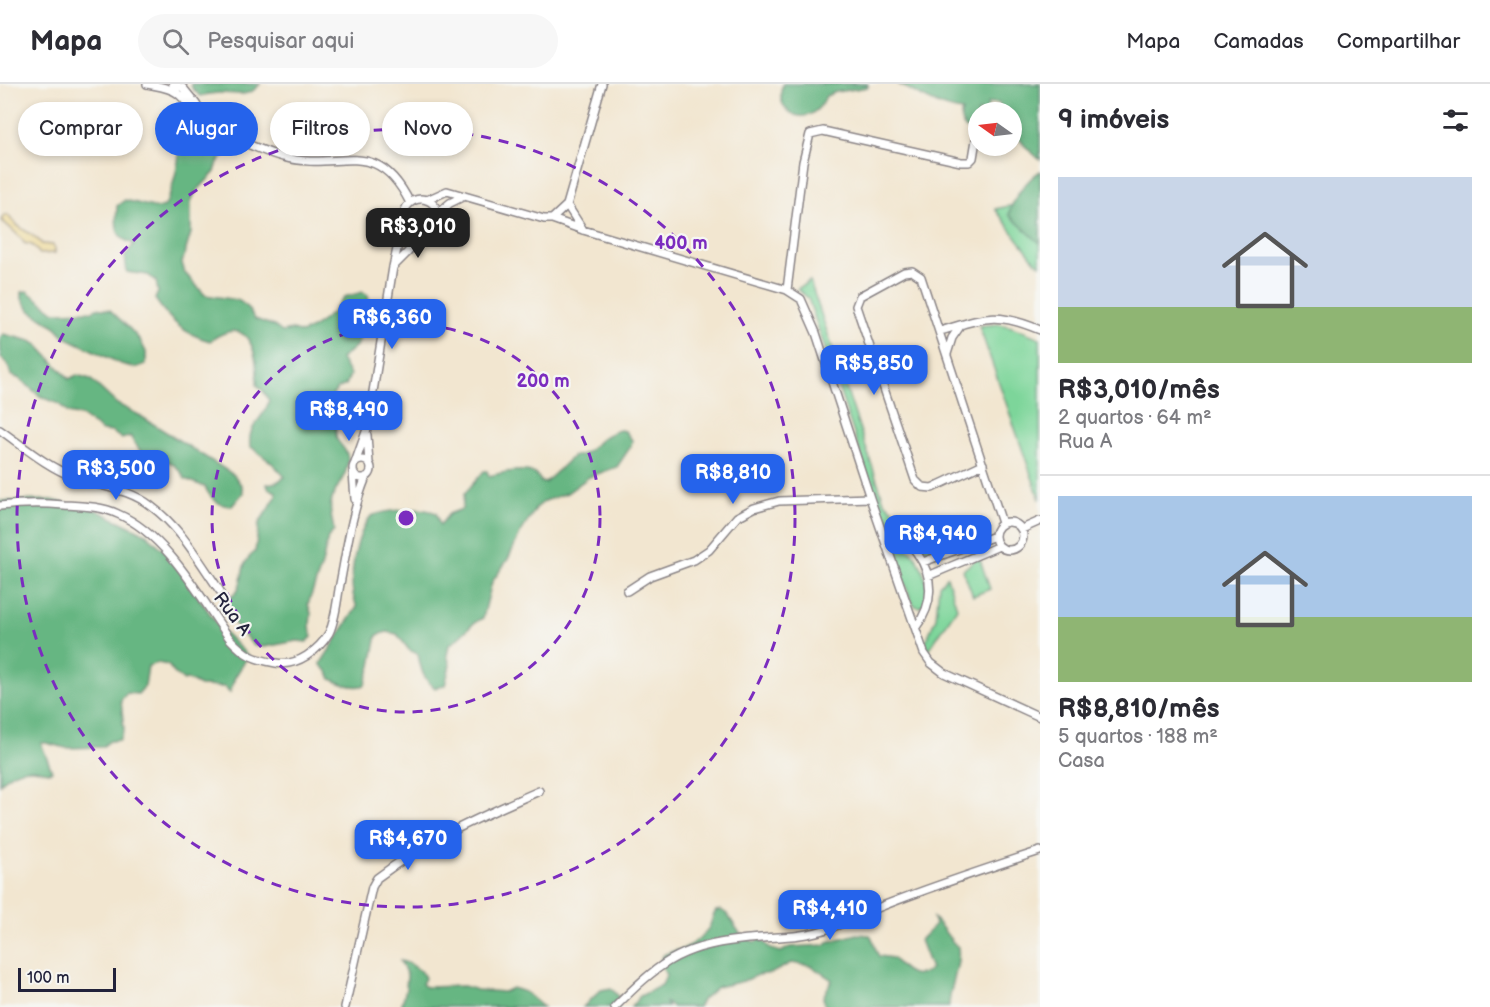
<!DOCTYPE html>
<html lang="pt">
<meta charset="utf-8">
<style>
:root{--surface:#fff;--page:#f7f7f7;--text:#2b2b33;--muted:#7c7c81;--line:#e1e1e2;--accent:#2563eb}
body{margin:0;font-family:"Balsamiq Sans",sans-serif;background:var(--page);color:var(--text);height:100vh;display:flex;flex-direction:column;font-size:22px;white-space:nowrap}
*{box-sizing:border-box;margin:0}
p{font-size:20px;color:var(--muted)}
.icon{flex:none;width:33px;height:33px;fill:none;stroke:currentColor;stroke-width:2;stroke-linecap:round;stroke-linejoin:round}
.map{position:relative;flex:1;overflow:hidden}
.drawer{display:flex;flex-direction:column;background:var(--surface);width:450px}
.drawer>*{flex:none}
.banner{position:absolute;left:18px;top:18px;width:570px;height:54px;display:flex;gap:12px}
.needle{width:39px;rotate:284deg}
.tools{position:absolute;left:968px;top:18px;display:grid;gap:12px}
.tools a{display:grid;place-items:center;width:54px;height:54px;border-radius:50%;background:var(--surface);box-shadow:0 3px 9px #0003;font-size:30px}
.scale{position:absolute;left:18px;bottom:15px;width:98px;box-sizing:border-box;padding-left:6px;border:3px solid #22223b;border-top:0;font-size:16px;line-height:21px;white-space:nowrap;color:#22223b;-webkit-text-stroke:4px #f6f6f2;paint-order:stroke}
.price{position:absolute;translate:-50% -51px;padding:0 14px;border-radius:12px;background:var(--accent);color:#fff;font-size:20px;line-height:39px;filter:drop-shadow(0 2px 3px #0008)}
.price::after{content:'';position:absolute;left:50%;top:36px;width:18px;height:14px;margin-left:-9px;background:inherit;clip-path:polygon(0 0,100% 0,50% 100%)}
.price.selected{background:#222;color:#fff}
ul{padding:0;list-style:none}
li{display:grid;align-content:center;gap:12px;height:318px;padding:0 18px}
li+li{border-top:2px solid var(--line)}
li span{display:grid;place-items:center;height:186px;border-radius:0px;color:#555}
li>.icon{margin-inline-start:auto}
span .icon{width:108px;height:108px;fill:#fffc;stroke-width:1}
li b{font-size:26px}
h2{display:flex;justify-content:space-between;align-items:center;height:72px;padding:0 18px;font-size:26px}
.pill{padding:0 21px;border-radius:27px;background:var(--surface);box-shadow:0 3px 9px #0003;font-size:21px;line-height:54px}
.pill.selected{background:var(--accent);color:#fff}
header{display:flex;align-items:center;gap:36px;box-sizing:border-box;height:84px;padding:0 30px;background:var(--surface);border-bottom:2px solid var(--line)}
header strong{font-size:28px}
nav{display:flex;gap:33px;margin-inline-start:auto;font-size:21px}
.search{width:420px;height:54px;background:var(--page);display:flex;align-items:center;gap:15px;box-sizing:border-box;padding:0 21px;border-radius:33px;color:var(--muted);font-size:22px}
main{display:flex;flex:1;min-height:0}
.map>svg:first-child{display:block}
.green{fill:#7dd59a;stroke:#507c6a;stroke-width:1.5}
.forest{fill:#66b682;stroke:#446c5e;stroke-width:1.5}
.sand{fill:#eeda9e;stroke:#887e6c;stroke-width:1.5}
.lines{fill:none;stroke-linecap:round;stroke-linejoin:round}
.minor-casing{stroke:#8a8486;stroke-width:10}
.minor{stroke:#fff;stroke-width:7}
.ring{fill:none;stroke:#7b2cbf;stroke-width:3;stroke-dasharray:10 8}
.labels{text-anchor:middle;dominant-baseline:central;stroke-width:4.5;stroke-linejoin:round;paint-order:stroke}
.street-label{font-size:18px;fill:#22223b;stroke:#f6f6f2}
.centre{fill:#7b2cbf;stroke:#f6f6f2;stroke-width:3}
.ring-label{font-size:18px;text-anchor:middle;font-weight:bold;fill:#7b2cbf;stroke:#f6f6f2;stroke-width:4.5;stroke-linejoin:round;paint-order:stroke}
</style>
<header>
<strong>Mapa</strong>
<div class="search"><svg class="icon" aria-label="search" viewBox="0 0 24 24"><circle cx="10" cy="10" r="6"/><path d="M15 15l6 6"/></svg>Pesquisar aqui</div>
<nav><a>Mapa</a><a>Camadas</a><a>Compartilhar</a></nav>
</header>
<main>
<div class="map">
<svg width="1040" height="923" viewBox="0 0 1040 923">
<rect width="100%" height="100%" fill="#f6f6f2"/>
<filter id="ink" filterUnits="userSpaceOnUse"><feTurbulence type="fractalNoise" baseFrequency=".0167" numOctaves="2"/><feDisplacementMap in="SourceGraphic" scale="12" xChannelSelector="R" yChannelSelector="G"/><feConvolveMatrix kernelMatrix="1 2 1 2 8 2 1 2 1" color-interpolation-filters="sRGB"/></filter>
<filter id="wash" filterUnits="userSpaceOnUse"><feTurbulence type="fractalNoise" baseFrequency=".008" numOctaves="4" result="noise"/><feDisplacementMap in="SourceGraphic" scale="24" xChannelSelector="R" yChannelSelector="G"/><feGaussianBlur stdDeviation="1.35" result="paint"/><feColorMatrix in="noise" values="0 0 0 0 0 0 0 0 0 0 0 0 0 0 0 0 0 1.4 0 .05"/><feComposite in="paint" operator="in"/></filter>
<g filter="url(#wash)">
<rect width="100%" height="100%" fill="#f2e6d0"/>
<path class="green" d="M1040,97v84l-5,-4 -40,-52 19,-4 9,-17z
M810,197l74,220c13,14 23,20 41,23l14,28c-16,3 -19,-13 -30,-21 -7,-7 -18,-10 -27,-14l-74,-219 -11,-9z
M999,240l13,3 28,11v162l-61,-174z
M901,463c16,1 25,29 26,43 0,5 -1,10 -2,14l-5,3 -5,-1 -3,-4 -18,-46 2,-5z
M979,473l11,32 -17,7 -10,-26z
M947,493l10,31 -29,43 -3,-8 11,-25 3,-33z"/>
<path class="forest" d="M191,0h69c-12,15 -25,9 -41,9 -6,0 -13,2 -19,3l-8,-8z
M783,0h85v3l-32,5 -10,4c-15,37 -55,17 -43,-12z
M898,0h142v76l-16,-15 -13,-18v-15h-8l-4,-9h-11l-1,9h-9v20c-13,1 -20,-9 -16,-21 -24,-3 -43,-17 -64,-27z
M187,22c7,5 8,13 13,20 7,12 21,16 33,21l-15,15 -3,10 -20,21 -4,9v31l-9,30 3,10 20,22 33,5 8,6 9,13 19,7 8,6 10,-2 10,3 12,-6 19,-15 11,-15 19,-5 5,3 1,7 -8,14v19l-4,10 -16,14 9,16 -4,10 -9,4 -7,10 8,12c-1,9 -4,19 -1,28 4,8 11,11 11,20 0,18 -14,28 -17,44 -2,9 2,19 3,28l-6,6 -6,28 -14,39 3,9 -1,13 2,11 -5,5 -10,-1 -33,6 -11,-2 -32,-37v-4c7,-5 15,-9 18,-17 6,-16 1,-24 16,-35l4,-29 17,-26v-5l-8,-4 -1,-4 10,-2 8,-5 -12,-13 -23,-18c-3,-22 14,-26 19,-45l-5,-9 -7,-7c1,-31 -7,-73 -47,-44 -26,-7 -40,-20 -55,-42l3,-7 -2,-11 -8,-6 -21,-3 -2,-16 9,-12c-21,-6 -18,-19 -17,-38l8,-6 32,8 8,-2c14,-32 16,-61 17,-95z
M1040,87v72l-31,-28c3,-17 18,-35 31,-44z
M27,207l28,21 38,-1 3,-3 14,2 20,19 10,11 6,12v12l-11,4 -14,-4 -56,-27 -9,-10 -27,-17 -7,-11v-7z
M3,250l28,7 7,4 31,34 8,-4 13,4 27,25 22,11 95,60 8,11 1,7 -11,13c-13,0 -22,-8 -27,-19l-20,-8c-7,-16 -26,-24 -43,-25l-12,-18 -8,3 -10,-7 -10,-1 -20,-15 -14,-3 -9,-9 -19,-8 -20,-17 -9,-4 -3,-10 -7,-7 -1,-20z
M620,346l5,1 7,9 -1,6 -14,21 -28,10 -22,16 -22,8 -9,7 -15,24 -13,27 -16,23 -9,36c-14,5 -21,20 -34,27l-2,10 3,10 -5,20 -10,3c-13,-10 -14,-19 -17,-34l-9,-4 -12,-16 -10,-2 -10,3 -6,31 -6,19c-11,4 -24,-1 -34,-6l-3,-7 -7,-7v-2l36,-56c-11,-23 -2,-71 14,-91 15,-6 51,-10 65,-3l4,12 9,-11 13,-5 2,-15 20,-23h3l2,5c11,-3 36,-9 46,-2 2,1 5,6 6,8l4,1 28,-27c18,1 25,-22 47,-26z
M51,416l45,10 50,24 22,20 52,74 28,28 -13,21 -5,15 -5,-5 -25,-1 -13,-7 -3,2 -10,-8 -6,-8 -10,-2 -10,3 -3,20 -7,8 -11,-1 -6,7 3,30 -4,10 -10,1 -8,6 -36,1 -20,-5h-5l11,28c-7,3 -11,-2 -19,-2 -16,0 -23,4 -33,15v-283z
M721,826l6,4 14,21 13,7 7,-3 10,10 10,3 9,-5 35,-2 3,-3 29,-8 13,1c5,6 4,14 9,21l14,2c11,14 22,23 38,11l-11,-29 15,-15 -2,-7c10,8 14,20 25,29 3,20 -9,39 -9,60h-124l-2,-10 9,-17 -21,-14 -20,-3 -19,10 -14,2 -14,6 -27,6 -14,12 -5,8h-25l-7,-4 2,4h-37l9,-11 22,-11 4,-10 -6,-12 2,-7c7,-5 15,-5 23,-8 7,-4 19,-12 23,-19 4,-6 4,-13 8,-18z
M400,877c9,1 22,9 25,17l-3,6 4,3 38,-1 13,4 27,2 8,-4 13,4 18,15h-142l5,-18 1,-14z
M611,904l7,8v11h-35l18,-17z"/>
<path class="sand" d="M4,131h4c2,2 4,6 7,8 8,8 19,11 27,21l11,1 2,4v4l-15,1 -8,-9 -8,-2c-3,-6 -17,-18 -23,-23z"/>
</g>
<g filter="url(#ink)">
<g class="lines">
<defs>
<path id="minor" d="M147,0c9,2 22,3 30,9 14,9 17,28 33,37 8,5 17,6 26,10 16,5 31,13 47,17 56,16 92,-24 127,46
M173,0l10,4 13,16 6,11 32,23
M404 132a17 17 0 1 1 34 0a17 17 0 1 1-34 0Z
M427,116l20,-9 97,28h8l15,-14 35,-121
M567,121l16,25
M438,129l12,-10 14,-7
M552,135l31,11 204,60 14,9 15,34 54,165 54,155 7,10 13,10 96,44
M393,183l15,-15 14,-19
M787,206l16,-128 7,-28 13,-3 138,31h8l4,-4 5,-30
M940,247c44,-13 55,-20 100,-1
M947,270l5,-16 9,-13
M0,346c23,16 47,37 74,47 26,10 54,11 77,29 30,22 48,55 69,85
M367,351l2,28
M353 385a9 9 0 1 1 18 0a9 9 0 1 1-18 0Z
M355,379l12,-34 26,-162 11,-50
M983,380l-51,24 -10,-1 -7,-7 -59,-174 4,-10 44,-24 8,-1 9,6 81,246
M353,388l2,27
M0,422c24,-3 40,-3 64,-1 18,1 37,1 54,9 49,21 82,83 112,125 16,17 23,20 46,24 21,4 43,-13 53,-30 7,-14 8,-34 11,-49 7,-37 12,-73 26,-107
M995 452a14 14 0 1 1 28 0a14 14 0 1 1-28 0Z
M1022,445l18,-8
M885,454c4,0 11,-1 14,0 6,2 15,10 18,15 17,24 17,51 -1,74
M923,478l72,-26
M928,492l71,-30
M627,507l23,-15 44,-16 15,-10 28,-33 17,-9 25,-7 91,-3
M345,923l27,-120 5,-9c50,-38 105,-62 162,-87
M615,923c41,-41 64,-61 125,-67 31,-4 59,-1 90,-12 18,-6 36,-16 55,-23 51,-20 103,-37 155,-54"/>
</defs>
<use href="#minor" class="minor-casing"/>
<use href="#minor" class="minor"/>
</g>
</g>
<g class="ring">
<circle cx="406" cy="434" r="194"/>
<circle cx="406" cy="434" r="389"/>
</g>
<g class="labels">
<g class="street-label">
<text transform="translate(232 530) rotate(53)">Rua A</text>
</g>
</g>
<circle cx="406" cy="434" r="9" class="centre"/>
<g class="ring-label">
<text x="681" y="165">400 m</text>
<text x="543" y="303">200 m</text>
</g>
</svg>
<div class="tools">
<a><svg class="needle" viewBox="-14 -14 28 28"><path d="M0-13l5 13h-10z" fill="#e53935"/><path d="M0 13l5-13h-10z" fill="#7c7c81"/></svg></a>
</div>
<div class="scale">100 m</div>
<b class="price selected" style="left:418px;top:175px">R$3,010</b>
<b class="price" style="left:392px;top:266px">R$6,360</b>
<b class="price" style="left:874px;top:312px">R$5,850</b>
<b class="price" style="left:349px;top:358px">R$8,490</b>
<b class="price" style="left:116px;top:417px">R$3,500</b>
<b class="price" style="left:733px;top:421px">R$8,810</b>
<b class="price" style="left:938px;top:482px">R$4,940</b>
<b class="price" style="left:408px;top:787px">R$4,670</b>
<b class="price" style="left:830px;top:857px">R$4,410</b>
<div class="banner">
<a class="pill">Comprar</a>
<a class="pill selected">Alugar</a>
<a class="pill">Filtros</a>
<a class="pill">Novo</a>
</div>
</div>
<section class="drawer">
<h2>9 imóveis<svg class="icon" aria-label="filters" viewBox="0 0 24 24"><path d="M4 7h16M4 17h16"/><circle cx="9" cy="7" r="2"/><circle cx="15" cy="17" r="2"/></svg></h2>
<ul>
<li><span style="background:linear-gradient(#c9d6e8 70%,#8fb573 0)"><svg class="icon" aria-label="home" viewBox="0 0 24 24"><path d="M3 11l9-7 9 7M6 9v11h12V9"/></svg></span><div><b>R$3,010/mês</b><p>2 quartos · 64 m²</p><p>Rua A</p></div></li>
<li><span style="background:linear-gradient(#a9c7e8 65%,#8fb573 0)"><svg class="icon" aria-label="home" viewBox="0 0 24 24"><path d="M3 11l9-7 9 7M6 9v11h12V9"/></svg></span><div><b>R$8,810/mês</b><p>5 quartos · 188 m²</p><p>Casa</p></div></li>
</ul>
</section>
</main>
